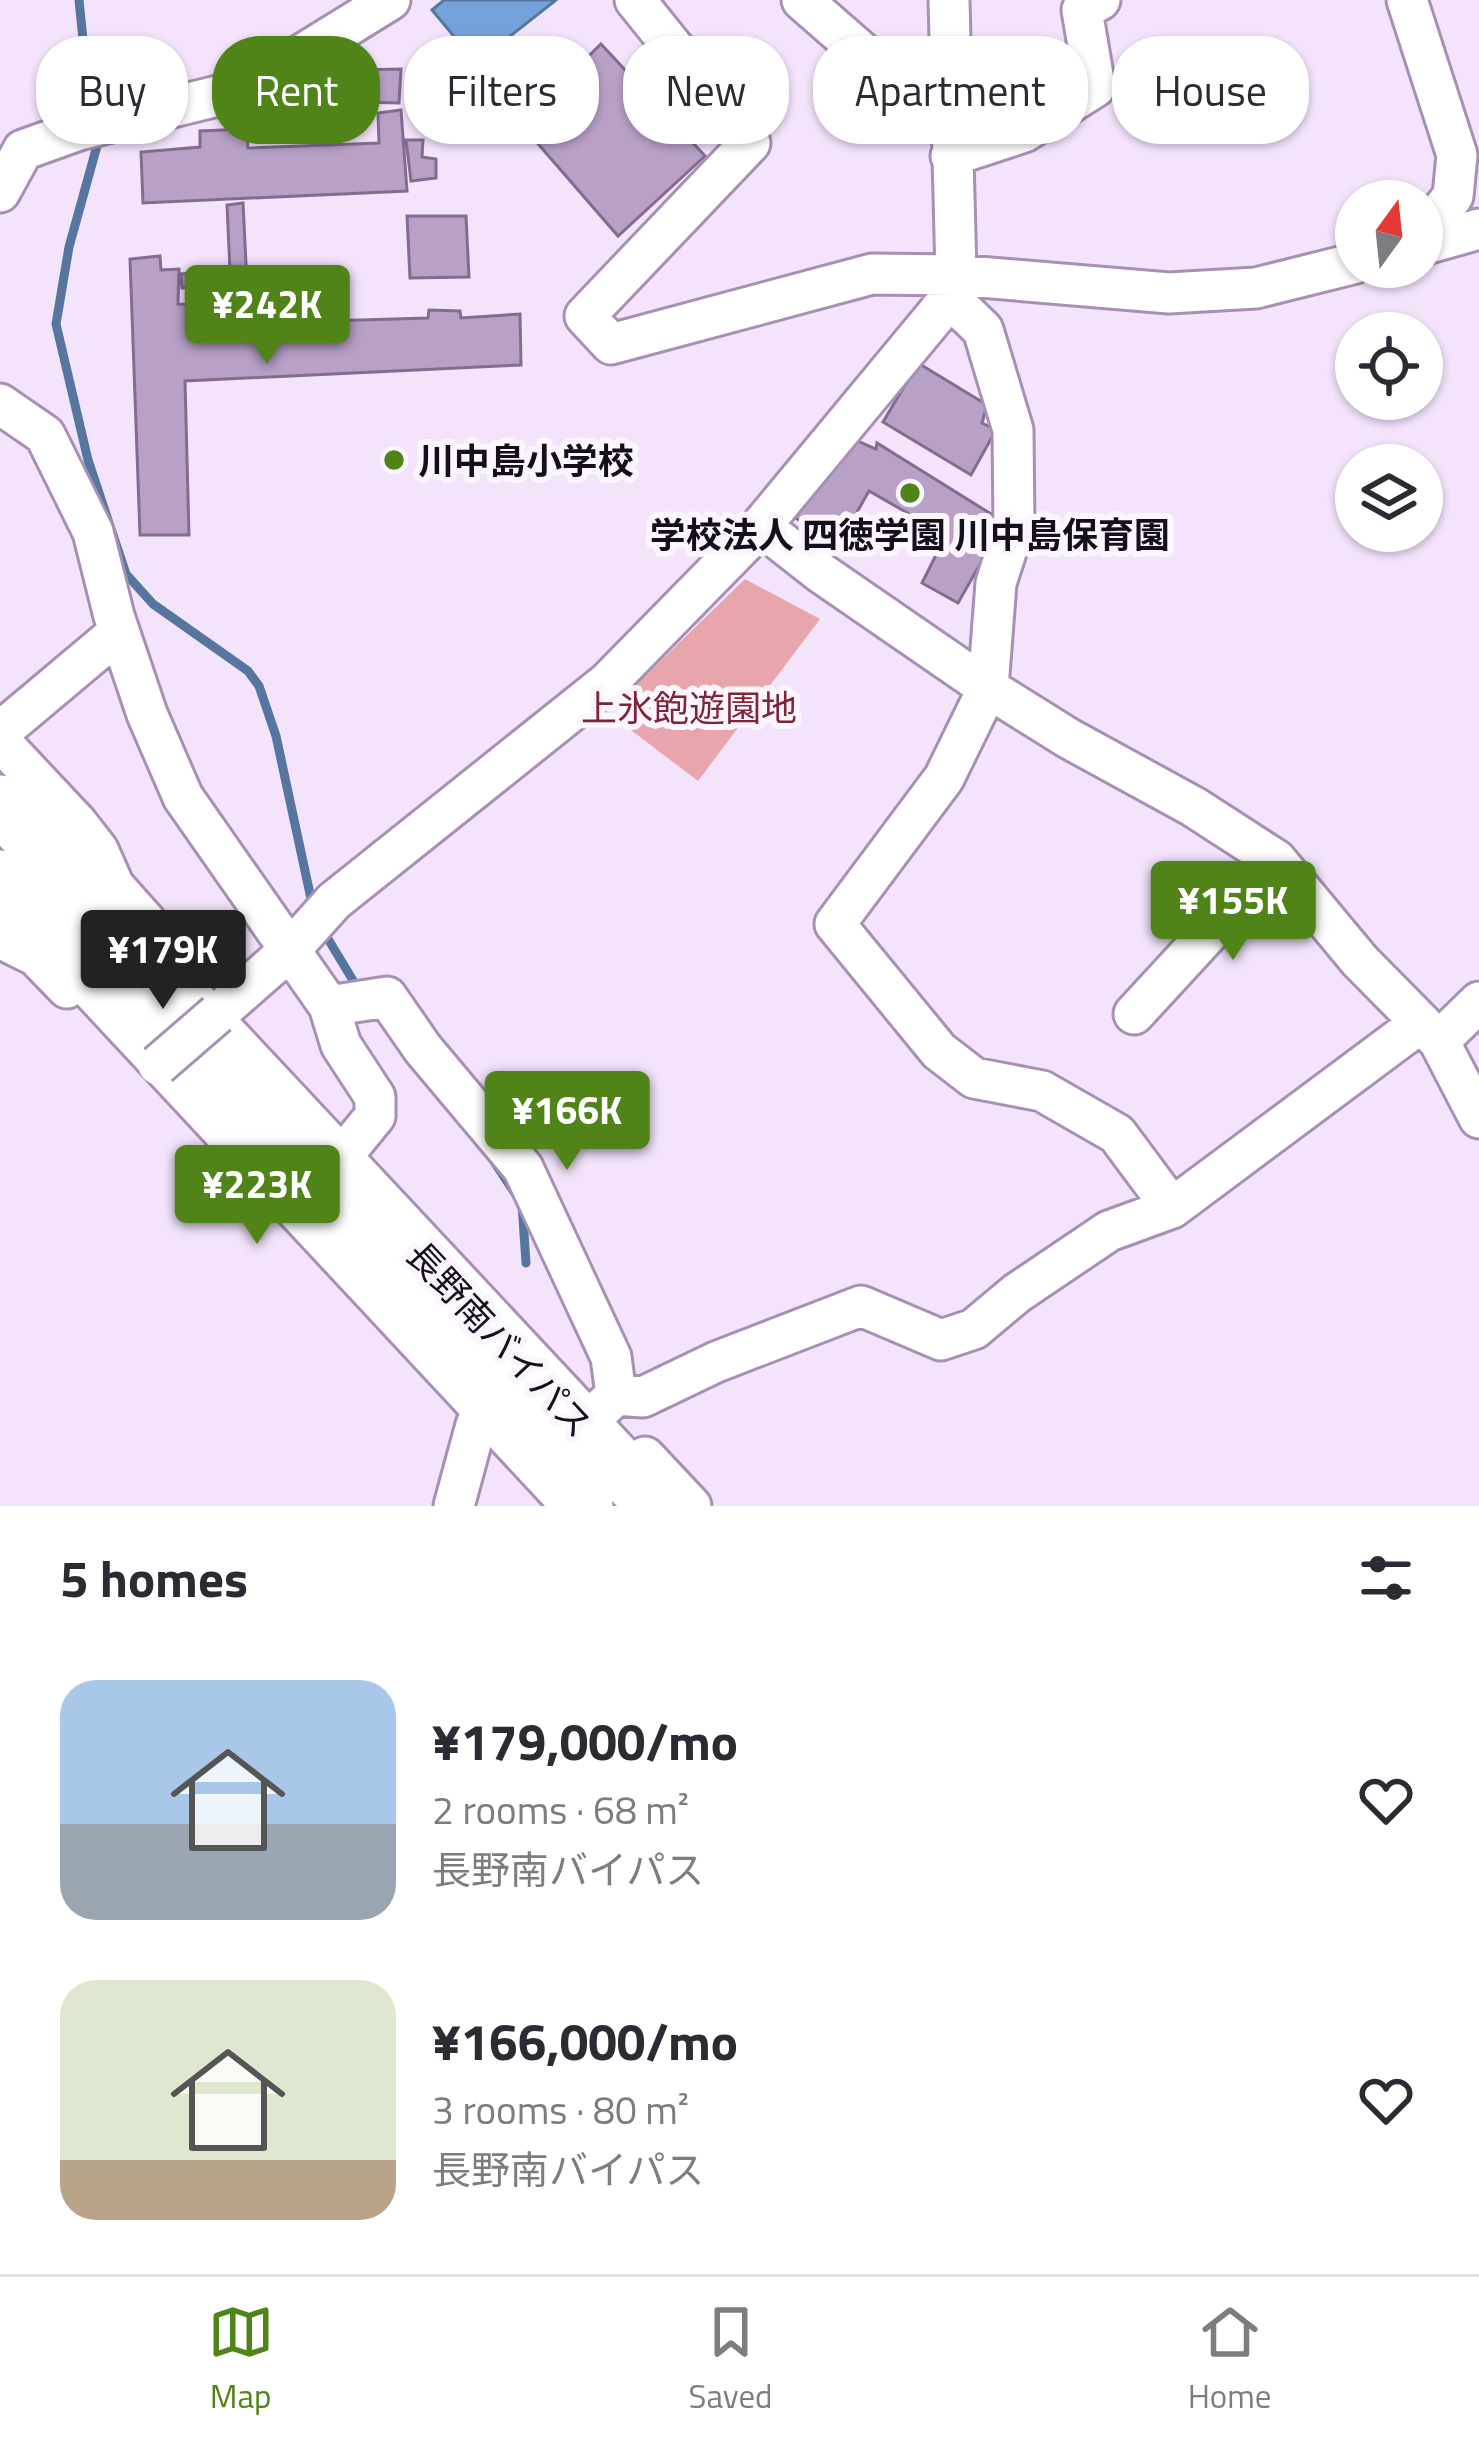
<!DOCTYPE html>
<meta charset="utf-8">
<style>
:root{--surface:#fff;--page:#f7f7f7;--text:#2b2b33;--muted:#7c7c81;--line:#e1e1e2;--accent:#518418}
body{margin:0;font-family:"Titillium Web","Noto Sans JP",sans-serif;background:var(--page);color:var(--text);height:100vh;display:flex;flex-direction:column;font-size:45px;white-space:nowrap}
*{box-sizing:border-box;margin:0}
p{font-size:39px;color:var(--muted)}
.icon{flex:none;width:66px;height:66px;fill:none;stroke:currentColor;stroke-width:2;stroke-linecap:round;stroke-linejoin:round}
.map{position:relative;height:1506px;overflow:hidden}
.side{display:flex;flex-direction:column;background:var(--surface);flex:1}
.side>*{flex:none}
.guide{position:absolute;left:36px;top:36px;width:1407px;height:108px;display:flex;gap:24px}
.needle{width:78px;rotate:15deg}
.tools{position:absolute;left:1335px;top:180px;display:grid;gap:24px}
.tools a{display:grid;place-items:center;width:108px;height:108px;border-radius:50%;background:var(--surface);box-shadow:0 3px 9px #0004;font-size:60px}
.price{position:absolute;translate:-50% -102px;padding:0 27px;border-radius:12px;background:var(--accent);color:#fff;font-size:39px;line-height:78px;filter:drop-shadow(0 3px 6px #0008)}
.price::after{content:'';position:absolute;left:50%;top:72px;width:36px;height:27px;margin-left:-18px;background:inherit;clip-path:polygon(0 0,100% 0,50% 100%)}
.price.active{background:#222;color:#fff}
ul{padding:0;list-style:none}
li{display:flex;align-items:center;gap:36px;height:300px;padding:0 60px}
li span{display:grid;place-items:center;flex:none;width:336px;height:240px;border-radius:36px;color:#555}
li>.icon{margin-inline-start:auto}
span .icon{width:144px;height:144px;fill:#fffc;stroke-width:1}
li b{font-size:51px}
h2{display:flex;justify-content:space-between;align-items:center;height:144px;padding:0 60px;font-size:51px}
.chip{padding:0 42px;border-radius:48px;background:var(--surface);box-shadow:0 3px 9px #0004;font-size:42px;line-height:108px}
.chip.active{background:var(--accent);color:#fff}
.tabs{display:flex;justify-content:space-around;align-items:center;height:168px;border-top:3px solid var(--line);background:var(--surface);font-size:33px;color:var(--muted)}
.tabs a{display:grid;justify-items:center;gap:6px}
.tabs .active{color:var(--accent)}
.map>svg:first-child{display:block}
.green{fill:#e8a6ac}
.water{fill:#73a2d8;stroke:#57769f;stroke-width:3}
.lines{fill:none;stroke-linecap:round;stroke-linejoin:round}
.stream{stroke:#57769f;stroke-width:9}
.building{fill:#b8a0c7;stroke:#826c90;stroke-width:3}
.minor-casing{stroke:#a78fb5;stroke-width:45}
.highway-casing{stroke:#a78fb5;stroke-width:63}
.minor{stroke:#fff;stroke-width:39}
.highway{stroke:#fff;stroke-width:57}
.minor-bridge-casing{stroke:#a78fb5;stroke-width:45;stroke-linecap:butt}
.minor-bridge{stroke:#fff;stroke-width:39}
.poi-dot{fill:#518418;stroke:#fbf6fe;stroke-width:4.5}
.labels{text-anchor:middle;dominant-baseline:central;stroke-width:12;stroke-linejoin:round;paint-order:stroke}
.poi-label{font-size:36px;font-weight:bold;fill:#160e1b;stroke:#fbf6fe;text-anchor:start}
.park-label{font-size:36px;fill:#7e2436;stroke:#fbf6fe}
.street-label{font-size:36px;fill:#160e1b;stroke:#fbf6fe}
</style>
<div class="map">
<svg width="1479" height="1506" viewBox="0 0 1479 1506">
<rect width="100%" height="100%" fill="#f3e4fc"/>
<path class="green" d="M745,579l75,40 -122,162 -75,-57 -5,-22z"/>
<path class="water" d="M444,0h112l-80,63 -44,-53z"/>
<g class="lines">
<path class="stream" d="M79,0l8,79 9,34
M100,135l-31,112 -13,77 32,136 38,114 27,30 95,67 11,15 17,50 37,172
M322,929l38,63
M493,1160l29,44 4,59"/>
</g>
<path class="building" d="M601,44l104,112 -87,80 -98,-113z
M401,69l-2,34 -42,-1 -1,-32z
M401,110l6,81 -264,12 -2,-51 59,-5v-16l46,-2 2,19 131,-5 -1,-30z
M406,140h17l-1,17 14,2v19l-25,3z
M243,203l4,81 -65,4 -1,-14 49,-3 -3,-66z
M407,216h59l3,61 -59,1z
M160,256l1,14 18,-1 -1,35 55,2 1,18 35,-2v-8l23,1 1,7 135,-4 1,-8 31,1 1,7 59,-4 1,51 -336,16 4,154h-49l-10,-276z
M918,363l69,42 -5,18 14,7 -25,45 -88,-53z
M851,438l25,11 1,-6 127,79 -46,81 -36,-20 24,-48 -77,-44 -29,51 -45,-24 30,-55 11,4z"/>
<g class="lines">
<defs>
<path id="minor" d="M635,0l115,143 -165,173 26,28 261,-70 84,1 213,18 87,-5 100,-25
M802,0l151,132
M1407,0l50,155 -4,41 -31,40
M951,156l73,-24 71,-45 -13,-77 18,-10
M0,192l23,-42 56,-20 167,-41 144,-89
M1422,245l57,-16
M950,298l33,32 30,100 1,97 -18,56 -8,105 -44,90 -109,146 104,127 35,27 68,13 75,43 55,74
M0,404l45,31 48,97 21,84 33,98 36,83 146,209 12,39 34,52v19l-22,27
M761,526l60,47 167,115 80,50 126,69 82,53 84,101 79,80 40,77
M0,732l119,-100
M0,741l77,82 21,27 16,36 33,37
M0,938l36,18 31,32
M329,1006l58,-9 36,52 100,119 88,189 5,38 -15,14
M217,1014l73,-64 44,-49 274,-219 153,-156 189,-228 6,-23 -7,-275
M1134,1014l142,-154
M1439,1041l40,-39
M616,1395l27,2 73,-35 145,-56 80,34 33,-11 43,-36 92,-62 63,-23 247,-184
M645,1457l46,49
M454,1506l22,-81"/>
<path id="highway" d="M0,804l656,702
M0,879l584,627"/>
</defs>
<use href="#minor" class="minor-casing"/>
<use href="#highway" class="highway-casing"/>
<use href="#minor" class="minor"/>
<use href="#highway" class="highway"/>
<defs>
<path id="minor-bridge" d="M158,1065l59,-51"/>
</defs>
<use href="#minor-bridge" class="minor-bridge-casing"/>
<use href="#minor-bridge" class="minor-bridge"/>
</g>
<g class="poi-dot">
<circle cx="394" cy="460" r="12"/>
<circle cx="910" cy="493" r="12"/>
</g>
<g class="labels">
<g class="poi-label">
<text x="418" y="460">川中島小学校</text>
<text x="910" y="534" text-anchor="middle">学校法人 四徳学園 川中島保育園</text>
</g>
<g class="park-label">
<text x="689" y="707">上氷飽遊園地</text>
</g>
<g class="street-label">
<text transform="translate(500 1339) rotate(47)">長野南バイパス</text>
</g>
</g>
</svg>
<div class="tools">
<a><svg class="needle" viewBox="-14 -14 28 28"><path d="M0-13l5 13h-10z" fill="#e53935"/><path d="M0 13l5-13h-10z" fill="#7c7c81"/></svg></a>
<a><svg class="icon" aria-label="locate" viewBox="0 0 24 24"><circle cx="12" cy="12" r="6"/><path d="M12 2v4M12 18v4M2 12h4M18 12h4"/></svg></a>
<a><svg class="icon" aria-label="layers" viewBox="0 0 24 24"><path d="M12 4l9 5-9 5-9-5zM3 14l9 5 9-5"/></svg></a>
</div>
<b class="price" style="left:267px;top:367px">¥242K</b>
<b class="price" style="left:1233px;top:963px">¥155K</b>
<b class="price active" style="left:163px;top:1012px">¥179K</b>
<b class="price" style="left:567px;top:1173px">¥166K</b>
<b class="price" style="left:257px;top:1247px">¥223K</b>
<div class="guide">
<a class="chip">Buy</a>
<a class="chip active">Rent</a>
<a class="chip">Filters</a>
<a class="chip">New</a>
<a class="chip">Apartment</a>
<a class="chip">House</a>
</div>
</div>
<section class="side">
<h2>5 homes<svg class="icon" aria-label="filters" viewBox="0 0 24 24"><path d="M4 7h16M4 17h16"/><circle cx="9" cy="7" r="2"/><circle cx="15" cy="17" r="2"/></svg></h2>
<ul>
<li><span style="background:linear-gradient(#a9c7e8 60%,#9aa5b1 0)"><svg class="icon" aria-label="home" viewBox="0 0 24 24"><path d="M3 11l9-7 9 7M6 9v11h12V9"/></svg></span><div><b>¥179,000/mo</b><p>2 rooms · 68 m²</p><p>長野南バイパス</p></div><svg class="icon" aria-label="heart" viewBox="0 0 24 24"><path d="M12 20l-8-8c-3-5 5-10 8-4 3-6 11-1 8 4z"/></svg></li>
<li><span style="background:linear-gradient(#dfe7d0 75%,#b9a48a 0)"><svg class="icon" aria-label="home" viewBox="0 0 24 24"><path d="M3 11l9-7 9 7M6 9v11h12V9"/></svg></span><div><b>¥166,000/mo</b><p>3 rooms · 80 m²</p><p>長野南バイパス</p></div><svg class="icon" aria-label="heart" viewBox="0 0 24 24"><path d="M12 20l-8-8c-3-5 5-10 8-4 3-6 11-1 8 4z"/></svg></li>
</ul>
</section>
<nav class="tabs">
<a class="active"><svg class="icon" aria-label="map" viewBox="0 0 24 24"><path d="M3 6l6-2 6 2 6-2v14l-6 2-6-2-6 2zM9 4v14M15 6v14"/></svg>Map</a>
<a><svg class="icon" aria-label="saved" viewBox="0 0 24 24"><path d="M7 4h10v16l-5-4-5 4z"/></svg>Saved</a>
<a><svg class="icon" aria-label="home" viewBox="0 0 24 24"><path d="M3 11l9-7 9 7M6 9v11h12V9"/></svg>Home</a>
</nav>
